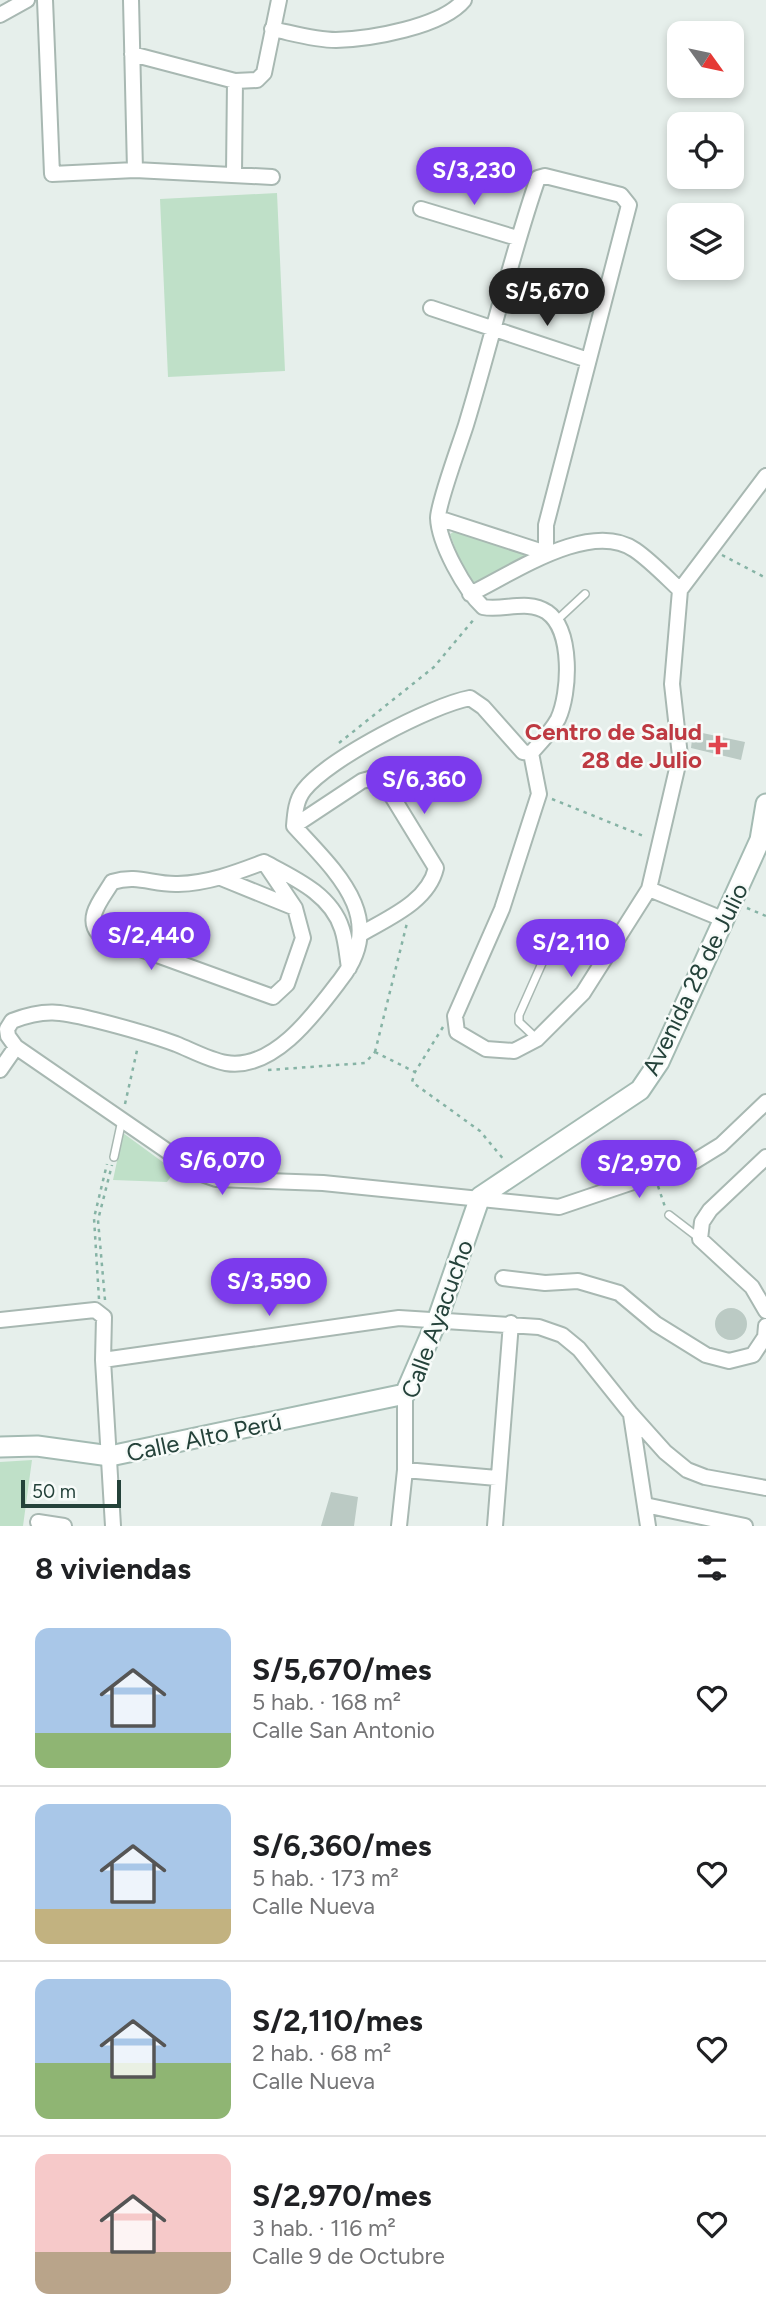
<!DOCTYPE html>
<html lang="es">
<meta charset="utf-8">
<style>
:root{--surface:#fff;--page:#f2f2f2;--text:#202124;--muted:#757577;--line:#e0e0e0;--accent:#7c3aed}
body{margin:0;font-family:Figtree,sans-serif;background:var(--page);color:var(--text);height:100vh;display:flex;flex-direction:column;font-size:26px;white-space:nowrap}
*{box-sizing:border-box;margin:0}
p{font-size:23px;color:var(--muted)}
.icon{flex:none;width:38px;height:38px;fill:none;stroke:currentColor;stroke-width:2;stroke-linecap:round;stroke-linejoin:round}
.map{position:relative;height:1526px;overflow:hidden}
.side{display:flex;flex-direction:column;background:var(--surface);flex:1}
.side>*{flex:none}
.needle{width:46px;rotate:123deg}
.controls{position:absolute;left:667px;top:21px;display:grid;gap:14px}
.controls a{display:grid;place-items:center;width:77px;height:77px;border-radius:14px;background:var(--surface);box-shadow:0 4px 10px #0003;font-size:35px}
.scale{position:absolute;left:21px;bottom:18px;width:100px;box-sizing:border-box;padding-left:7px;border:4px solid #24423a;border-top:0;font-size:19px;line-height:24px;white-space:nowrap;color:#24423a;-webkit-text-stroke:5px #f7fbf9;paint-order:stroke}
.price{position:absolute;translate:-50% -60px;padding:0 16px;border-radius:24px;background:var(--accent);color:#fff;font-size:23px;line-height:46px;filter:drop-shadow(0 2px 4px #0008)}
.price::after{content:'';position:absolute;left:50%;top:42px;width:21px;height:16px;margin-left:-10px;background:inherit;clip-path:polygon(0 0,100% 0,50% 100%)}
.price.selected{background:#222;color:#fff}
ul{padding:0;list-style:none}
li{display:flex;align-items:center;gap:21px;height:175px;padding:0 35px}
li+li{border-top:2px solid var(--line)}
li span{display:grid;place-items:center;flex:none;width:196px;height:140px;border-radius:14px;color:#555}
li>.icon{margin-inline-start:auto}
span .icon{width:84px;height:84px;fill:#fffc;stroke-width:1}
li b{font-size:30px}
h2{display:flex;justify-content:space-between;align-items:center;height:84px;padding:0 35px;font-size:30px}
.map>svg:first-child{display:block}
.green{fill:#bfe0c8}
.building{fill:#bbcac4}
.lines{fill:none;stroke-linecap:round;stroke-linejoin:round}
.lane-casing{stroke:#a8b8b2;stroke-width:10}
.street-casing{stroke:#a8b8b2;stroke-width:18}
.secondary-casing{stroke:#a4bbb3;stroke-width:23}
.path{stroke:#86b3a5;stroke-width:2.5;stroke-dasharray:3.5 5;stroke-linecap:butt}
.lane{stroke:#fff;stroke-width:7}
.street{stroke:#fff;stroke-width:14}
.secondary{stroke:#fff;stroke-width:19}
.health-dot{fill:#e0444e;stroke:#f7fbf9;stroke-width:2.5}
.labels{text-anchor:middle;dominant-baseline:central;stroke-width:5;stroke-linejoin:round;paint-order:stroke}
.health-label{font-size:24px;font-weight:bold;fill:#be3a42;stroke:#f7fbf9;text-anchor:end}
.street-label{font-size:24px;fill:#24423a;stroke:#f7fbf9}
</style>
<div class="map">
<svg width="766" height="1526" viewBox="0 0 766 1526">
<rect width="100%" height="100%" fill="#e6efeb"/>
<path class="green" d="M277,193l8,178 -117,6 -8,-178z
M455,531l73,22 1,4 -57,26 -5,-3 -17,-46z
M123,1133l52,38 -8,11 -54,-2z
M32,1460l-9,66h-23v-64z"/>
<path class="building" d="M693,731l52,11 -4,18 -50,-12z
M715 1324a16 16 0 1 1 32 0a16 16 0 1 1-32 0Z
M331,1492l27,5 -4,29h-33z"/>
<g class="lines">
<defs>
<path id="lane" d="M556,621l29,-27
M537,1039l-18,-17v-7l24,-54
M114,1157l8,-37
M669,1215l30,23"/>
<path id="street" d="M45,0l7,174 83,-4 137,7
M131,0l4,170
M0,15l27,-15
M272,29c20,4 43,11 64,11 34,-1 106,-13 128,-40
M132,54l103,27
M234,173l1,-92 22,-1 7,-7 15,-73
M421,209l96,29
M431,308l157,52
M438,518l108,35v-28l83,-320 -8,-10 -76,-19 -7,2c-28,81 -47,165 -72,247 -6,19 -28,78 -28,93 1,26 27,72 45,89 21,4 44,-8 64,5 26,18 23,81 11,107 -7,13 -17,23 -27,34l-8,-1 -40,-45 -13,-9c-38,7 -142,61 -166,92 -8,10 -9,23 -10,36 41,45 95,92 47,153 -25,33 -67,92 -115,84 -17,-3 -35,-13 -50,-19 -27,-10 -53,-17 -81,-24 -34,-8 -49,-12 -83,1l-5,8 1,7 8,11 183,126 17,6 107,4 236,24 136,-46 26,-16 45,-43
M470,594c42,-20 120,-75 165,-44 16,11 31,27 45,40
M531,753l8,41 -37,115 -47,107 2,16 29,17 28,2 23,-12 46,-46 66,-104 31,-133 -8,-72 8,-94 86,-114
M294,826l68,-45 11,-3 11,5 52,85c-8,34 -48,50 -75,66
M264,862l31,46 8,30 -16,46 -14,13 -174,-63c-15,-17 4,-36 13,-52 27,-8 40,3 66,2 31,-1 57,-11 86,-22 30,16 67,32 78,67 4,12 5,26 7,39
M221,878l74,30
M649,889l76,31
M0,1070l16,-23
M766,1157l-56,53 -8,12 -2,17 52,48 14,24
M503,1278l42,5 33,-2 41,12 37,31 50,31 23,6 24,-6 12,-18 1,-11
M0,1320l95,-10 9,7 -1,43 10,166
M103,1360l296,-42 140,9 23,8 17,14 52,65 34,38 22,18 18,7 61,11
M631,1415l17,111
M405,1470l92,8
M645,1505l100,21
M38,1522l26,4
M399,1526l6,-56v-76
M495,1526l16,-203"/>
<path id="secondary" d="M0,1447l37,-1 73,10 295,-62 33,-76 42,-121 160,-107 19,-28 101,-222 6,-36"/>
</defs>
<use href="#lane" class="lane-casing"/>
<use href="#street" class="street-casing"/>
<use href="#secondary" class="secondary-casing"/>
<path class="path" d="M722,555l44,23
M339,743l95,-76 41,-49
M552,799l94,38
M747,908l19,8
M443,1027l-28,45 -3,10 68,49 25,30
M375,1052l32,-129
M375,1052l40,20
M268,1070l97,-7 10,-11
M125,1104l13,-58
M658,1186l7,21
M99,1299l-5,-81 13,-54
M105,1300l-7,-80 14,-55"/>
<use href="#lane" class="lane"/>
<use href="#street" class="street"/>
<use href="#secondary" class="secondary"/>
</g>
<path class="health-dot" d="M714.5 734.5h7v7h7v7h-7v7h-7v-7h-7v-7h7z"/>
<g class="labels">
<g class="health-label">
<text x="702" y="731">Centro de Salud<tspan x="702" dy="28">28 de Julio</tspan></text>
</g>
<g class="street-label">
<text transform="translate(695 979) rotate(-64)">Avenida 28 de Julio</text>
<text transform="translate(437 1319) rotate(-70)">Calle Ayacucho</text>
<text transform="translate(204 1437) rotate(-12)">Calle Alto Perú</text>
</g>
</g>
</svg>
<div class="controls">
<a><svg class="needle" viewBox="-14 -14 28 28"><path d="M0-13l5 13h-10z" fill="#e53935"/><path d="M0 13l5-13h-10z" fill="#757577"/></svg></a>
<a><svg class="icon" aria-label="locate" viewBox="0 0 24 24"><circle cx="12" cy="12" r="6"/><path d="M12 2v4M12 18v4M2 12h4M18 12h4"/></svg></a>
<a><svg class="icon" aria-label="layers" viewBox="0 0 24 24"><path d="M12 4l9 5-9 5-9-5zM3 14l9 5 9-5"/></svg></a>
</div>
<div class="scale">50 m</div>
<b class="price" style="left:474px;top:207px">S/3,230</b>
<b class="price selected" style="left:547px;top:328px">S/5,670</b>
<b class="price" style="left:424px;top:816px">S/6,360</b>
<b class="price" style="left:151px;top:972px">S/2,440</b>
<b class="price" style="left:571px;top:979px">S/2,110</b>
<b class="price" style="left:222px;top:1197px">S/6,070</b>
<b class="price" style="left:639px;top:1200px">S/2,970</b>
<b class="price" style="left:269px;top:1318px">S/3,590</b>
</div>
<section class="side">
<h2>8 viviendas<svg class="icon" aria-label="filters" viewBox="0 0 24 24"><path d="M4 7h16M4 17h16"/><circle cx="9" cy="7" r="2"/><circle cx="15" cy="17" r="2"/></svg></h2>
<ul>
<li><span style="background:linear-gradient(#a9c7e8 75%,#8fb573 0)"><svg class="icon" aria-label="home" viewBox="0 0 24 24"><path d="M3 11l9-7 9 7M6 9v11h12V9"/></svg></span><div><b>S/5,670/mes</b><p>5 hab. · 168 m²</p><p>Calle San Antonio</p></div><svg class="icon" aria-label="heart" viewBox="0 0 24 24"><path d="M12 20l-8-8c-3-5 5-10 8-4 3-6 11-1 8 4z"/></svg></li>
<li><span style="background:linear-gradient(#a9c7e8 75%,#c2b280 0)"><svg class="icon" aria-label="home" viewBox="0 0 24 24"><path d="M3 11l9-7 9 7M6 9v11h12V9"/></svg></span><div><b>S/6,360/mes</b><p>5 hab. · 173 m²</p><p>Calle Nueva</p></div><svg class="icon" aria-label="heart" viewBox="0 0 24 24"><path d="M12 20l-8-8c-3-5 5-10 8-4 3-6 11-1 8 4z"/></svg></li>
<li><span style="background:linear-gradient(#a9c7e8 60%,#8fb573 0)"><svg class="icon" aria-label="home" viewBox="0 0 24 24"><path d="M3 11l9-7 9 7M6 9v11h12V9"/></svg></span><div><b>S/2,110/mes</b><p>2 hab. · 68 m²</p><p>Calle Nueva</p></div><svg class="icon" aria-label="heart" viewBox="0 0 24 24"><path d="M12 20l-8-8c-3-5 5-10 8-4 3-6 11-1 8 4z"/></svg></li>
<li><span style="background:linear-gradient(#f6c9c9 70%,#b9a48a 0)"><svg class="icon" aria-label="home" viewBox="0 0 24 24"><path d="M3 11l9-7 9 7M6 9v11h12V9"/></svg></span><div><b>S/2,970/mes</b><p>3 hab. · 116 m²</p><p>Calle 9 de Octubre</p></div><svg class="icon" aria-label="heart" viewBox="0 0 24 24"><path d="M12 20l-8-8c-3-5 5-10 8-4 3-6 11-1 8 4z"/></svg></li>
</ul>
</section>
